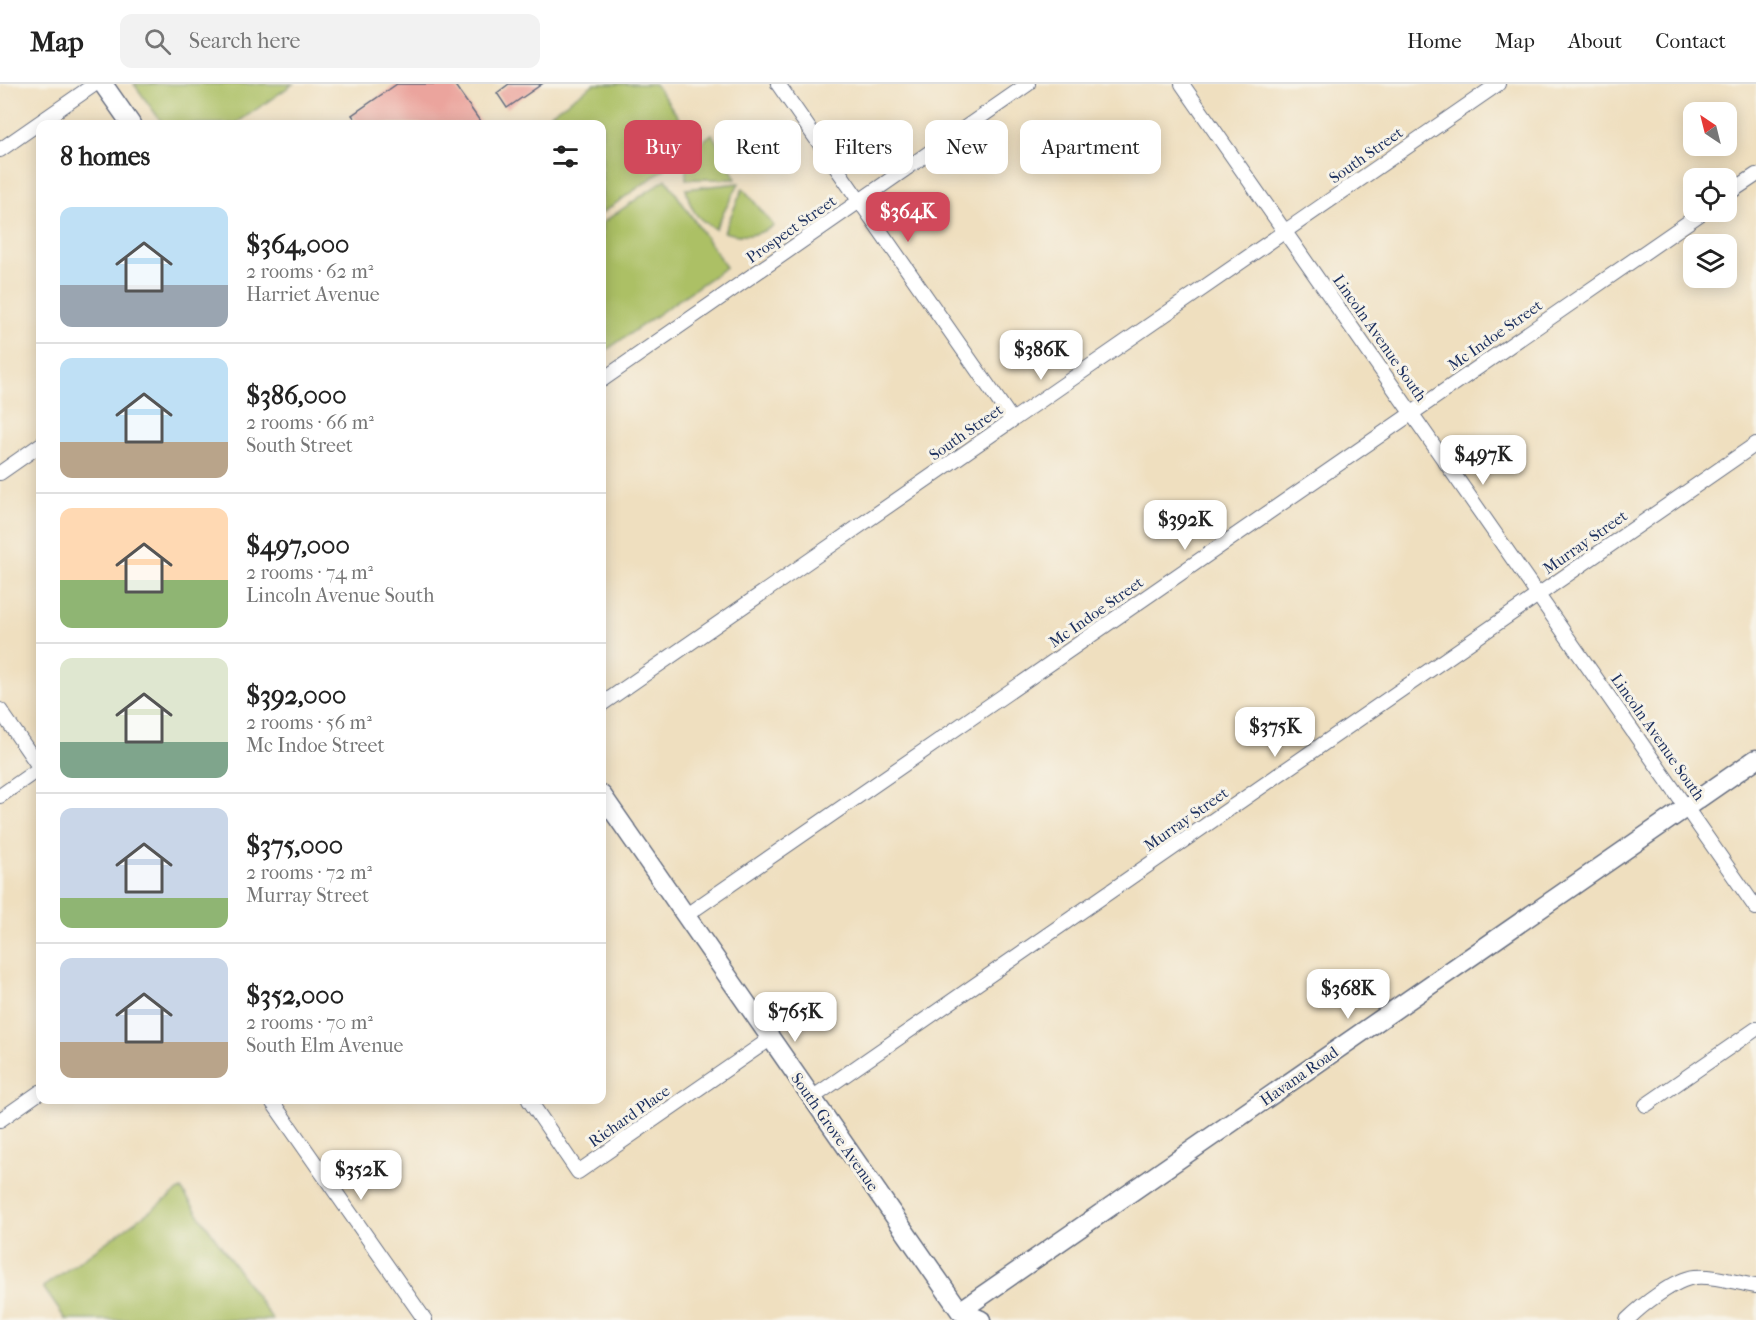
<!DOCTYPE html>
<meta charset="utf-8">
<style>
:root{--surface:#fff;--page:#f2f2f2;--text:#222;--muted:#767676;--line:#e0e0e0;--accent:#d1495b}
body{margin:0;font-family:"IM FELL French Canon",serif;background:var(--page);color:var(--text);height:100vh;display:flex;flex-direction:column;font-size:22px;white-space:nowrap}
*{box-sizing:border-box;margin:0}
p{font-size:20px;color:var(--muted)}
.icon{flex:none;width:33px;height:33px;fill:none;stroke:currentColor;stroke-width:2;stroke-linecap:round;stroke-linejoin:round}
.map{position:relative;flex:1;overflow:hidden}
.panel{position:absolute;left:36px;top:36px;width:570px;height:984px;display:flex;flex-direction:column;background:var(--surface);border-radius:12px;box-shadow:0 3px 15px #0003}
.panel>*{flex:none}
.guide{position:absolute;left:624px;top:36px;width:570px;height:54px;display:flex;gap:12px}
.needle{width:39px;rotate:325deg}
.buttons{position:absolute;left:1683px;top:18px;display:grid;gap:12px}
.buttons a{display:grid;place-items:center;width:54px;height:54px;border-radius:12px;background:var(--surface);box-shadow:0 3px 15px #0003;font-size:30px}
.price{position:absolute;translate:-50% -51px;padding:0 14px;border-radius:12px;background:#fff;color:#222;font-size:20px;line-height:39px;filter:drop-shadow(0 2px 3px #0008)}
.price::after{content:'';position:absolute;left:50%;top:36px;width:18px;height:14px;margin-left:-9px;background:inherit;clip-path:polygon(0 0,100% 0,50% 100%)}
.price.on{background:var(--accent);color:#fff}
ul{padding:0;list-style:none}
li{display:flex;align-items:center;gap:18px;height:150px;padding:0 24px}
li+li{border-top:2px solid var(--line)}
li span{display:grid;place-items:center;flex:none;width:168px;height:120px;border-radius:12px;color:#555}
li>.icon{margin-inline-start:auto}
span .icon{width:72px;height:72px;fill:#fffc;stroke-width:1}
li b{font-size:26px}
h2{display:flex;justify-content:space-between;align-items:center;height:72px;padding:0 24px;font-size:26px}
.pill{padding:0 21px;border-radius:12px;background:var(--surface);box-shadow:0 3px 15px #0003;font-size:21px;line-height:54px}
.pill.on{background:var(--accent);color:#fff}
header{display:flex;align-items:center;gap:36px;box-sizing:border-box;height:84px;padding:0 30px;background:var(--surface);border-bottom:2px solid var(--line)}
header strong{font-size:28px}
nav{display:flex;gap:33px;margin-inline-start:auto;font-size:21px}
.search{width:420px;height:54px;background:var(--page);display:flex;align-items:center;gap:15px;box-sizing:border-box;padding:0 21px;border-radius:12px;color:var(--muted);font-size:22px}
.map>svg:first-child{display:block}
.green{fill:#acc065;stroke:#647862;stroke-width:1.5}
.building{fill:#eba49d}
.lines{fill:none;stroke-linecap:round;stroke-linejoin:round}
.minor-casing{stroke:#656d80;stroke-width:16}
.tertiary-casing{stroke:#656d80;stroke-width:21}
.minor{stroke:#fff;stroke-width:14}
.tertiary{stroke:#fff;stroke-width:18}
.labels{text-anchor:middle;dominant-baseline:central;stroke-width:6;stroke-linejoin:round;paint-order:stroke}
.street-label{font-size:16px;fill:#1b2f5e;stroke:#f7f3e8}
</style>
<header>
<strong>Map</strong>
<div class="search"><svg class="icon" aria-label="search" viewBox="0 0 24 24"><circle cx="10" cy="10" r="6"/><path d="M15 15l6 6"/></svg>Search here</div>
<nav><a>Home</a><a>Map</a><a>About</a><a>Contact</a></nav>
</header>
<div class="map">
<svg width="1756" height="1236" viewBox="0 0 1756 1236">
<rect width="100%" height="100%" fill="#f7f3e8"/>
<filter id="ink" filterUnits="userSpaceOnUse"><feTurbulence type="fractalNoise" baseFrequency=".0167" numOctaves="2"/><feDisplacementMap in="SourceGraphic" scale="12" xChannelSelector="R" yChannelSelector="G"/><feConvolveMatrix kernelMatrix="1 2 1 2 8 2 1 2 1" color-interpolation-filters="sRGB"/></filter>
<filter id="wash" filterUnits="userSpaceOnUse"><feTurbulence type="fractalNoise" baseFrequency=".008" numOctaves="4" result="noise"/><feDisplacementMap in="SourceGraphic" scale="24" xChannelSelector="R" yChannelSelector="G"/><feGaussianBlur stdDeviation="1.35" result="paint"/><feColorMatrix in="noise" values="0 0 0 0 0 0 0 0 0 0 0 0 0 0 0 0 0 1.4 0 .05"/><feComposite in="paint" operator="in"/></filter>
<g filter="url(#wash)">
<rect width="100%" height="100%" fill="#efdfbf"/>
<path class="green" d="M134,0h159l-58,40h-72z
M594,0h61l43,61 14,-11 24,45h-50v-12l10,-20 -94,66v-89h-66z
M666,95l60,88 -124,86v-130z
M739,99l-24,46c-19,-11 -24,-18 -29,-40z
M743,104l31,38c-19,10 -28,12 -50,6z
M181,1105l92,131h-207l-23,-33z"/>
<g id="blocks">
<path class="building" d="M397,0h57l28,40h-123l-7,-9z
M509,0h33l-35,24 -10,-15z"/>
</g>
</g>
<g filter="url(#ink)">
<use href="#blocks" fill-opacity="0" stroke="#656d80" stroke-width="1.5"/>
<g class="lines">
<defs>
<path id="minor" d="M778,0l234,336
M1182,0l574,824
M0,66l95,-66
M1726,111l30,-20
M602,296l426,-296
M0,389l40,-28
M602,620l896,-620
M0,626l40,58
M0,712l40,-28
M685,832l1018,-704
M812,1014l944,-654
M271,1016l154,220
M529,1016l49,72 192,-133
M1646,1021l110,-76
M0,1036l40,-28
M1627,1236c14,-14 48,-41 68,-43 19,-2 42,6 61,9"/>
<path id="tertiary" d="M103,0l28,40
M602,711l358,516
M960,1227l796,-552
M960,1227l21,9"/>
</defs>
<use href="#minor" class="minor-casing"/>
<use href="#tertiary" class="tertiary-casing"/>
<use href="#minor" class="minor"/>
<use href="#tertiary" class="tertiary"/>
</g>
</g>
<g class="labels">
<g class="street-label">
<text transform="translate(1366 71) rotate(-35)">South Street</text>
<text transform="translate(791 145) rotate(-35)">Prospect Street</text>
<text transform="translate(1495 251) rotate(-35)">Mc Indoe Street</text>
<text transform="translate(1380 254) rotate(55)">Lincoln Avenue South</text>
<text transform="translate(966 348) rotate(-35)">South Street</text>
<text transform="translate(1585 458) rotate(-35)">Murray Street</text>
<text transform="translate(1096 528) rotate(-35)">Mc Indoe Street</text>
<text transform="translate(1658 653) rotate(55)">Lincoln Avenue South</text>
<text transform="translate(1186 735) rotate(-35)">Murray Street</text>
<text transform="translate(1299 992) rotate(-35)">Havana Road</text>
<text transform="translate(629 1032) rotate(-35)">Richard Place</text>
<text transform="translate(835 1048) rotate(55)">South Grove Avenue</text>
</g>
</g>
</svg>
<div class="buttons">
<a><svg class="needle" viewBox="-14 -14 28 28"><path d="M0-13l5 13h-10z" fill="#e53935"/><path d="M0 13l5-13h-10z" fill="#767676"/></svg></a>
<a><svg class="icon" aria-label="locate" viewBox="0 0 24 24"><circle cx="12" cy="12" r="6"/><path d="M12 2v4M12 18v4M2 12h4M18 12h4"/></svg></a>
<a><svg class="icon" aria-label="layers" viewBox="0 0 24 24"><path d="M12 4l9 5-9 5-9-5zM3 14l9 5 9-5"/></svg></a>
</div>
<b class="price on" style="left:908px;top:159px">$364K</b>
<b class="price" style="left:1041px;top:297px">$386K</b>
<b class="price" style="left:1483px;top:402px">$497K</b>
<b class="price" style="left:1185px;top:467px">$392K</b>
<b class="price" style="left:1275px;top:674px">$375K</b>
<b class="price" style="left:1348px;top:936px">$368K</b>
<b class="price" style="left:795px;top:959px">$765K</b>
<b class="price" style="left:361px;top:1117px">$352K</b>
<div class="guide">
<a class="pill on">Buy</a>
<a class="pill">Rent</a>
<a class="pill">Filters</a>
<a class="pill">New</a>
<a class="pill">Apartment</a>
</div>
<section class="panel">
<h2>8 homes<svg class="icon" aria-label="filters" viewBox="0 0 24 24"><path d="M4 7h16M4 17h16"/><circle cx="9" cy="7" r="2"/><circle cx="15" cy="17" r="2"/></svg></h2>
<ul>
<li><span style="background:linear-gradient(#bfe0f5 65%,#9aa5b1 0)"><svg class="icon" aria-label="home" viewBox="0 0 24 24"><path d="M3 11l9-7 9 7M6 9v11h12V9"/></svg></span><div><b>$364,000</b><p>2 rooms · 62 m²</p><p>Harriet Avenue</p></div></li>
<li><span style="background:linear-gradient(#bfe0f5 70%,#b9a48a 0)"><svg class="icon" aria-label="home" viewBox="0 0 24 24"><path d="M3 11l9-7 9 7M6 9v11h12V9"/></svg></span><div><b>$386,000</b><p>2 rooms · 66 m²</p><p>South Street</p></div></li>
<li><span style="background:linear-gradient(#ffd9b3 60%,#8fb573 0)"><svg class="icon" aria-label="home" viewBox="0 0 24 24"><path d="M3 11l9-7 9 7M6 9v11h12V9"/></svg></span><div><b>$497,000</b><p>2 rooms · 74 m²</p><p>Lincoln Avenue South</p></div></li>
<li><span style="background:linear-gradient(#dfe7d0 70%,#7fa58c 0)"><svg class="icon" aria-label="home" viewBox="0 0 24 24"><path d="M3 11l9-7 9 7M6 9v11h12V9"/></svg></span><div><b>$392,000</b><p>2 rooms · 56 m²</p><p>Mc Indoe Street</p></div></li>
<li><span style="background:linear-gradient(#c9d6e8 75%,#8fb573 0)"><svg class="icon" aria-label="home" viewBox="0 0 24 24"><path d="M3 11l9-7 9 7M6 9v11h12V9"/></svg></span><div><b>$375,000</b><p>2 rooms · 72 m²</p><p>Murray Street</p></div></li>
<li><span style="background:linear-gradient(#c9d6e8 70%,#b9a48a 0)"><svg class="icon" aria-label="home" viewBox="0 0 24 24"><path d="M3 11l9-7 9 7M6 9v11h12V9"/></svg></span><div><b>$352,000</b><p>2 rooms · 70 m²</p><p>South Elm Avenue</p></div></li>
</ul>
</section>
</div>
